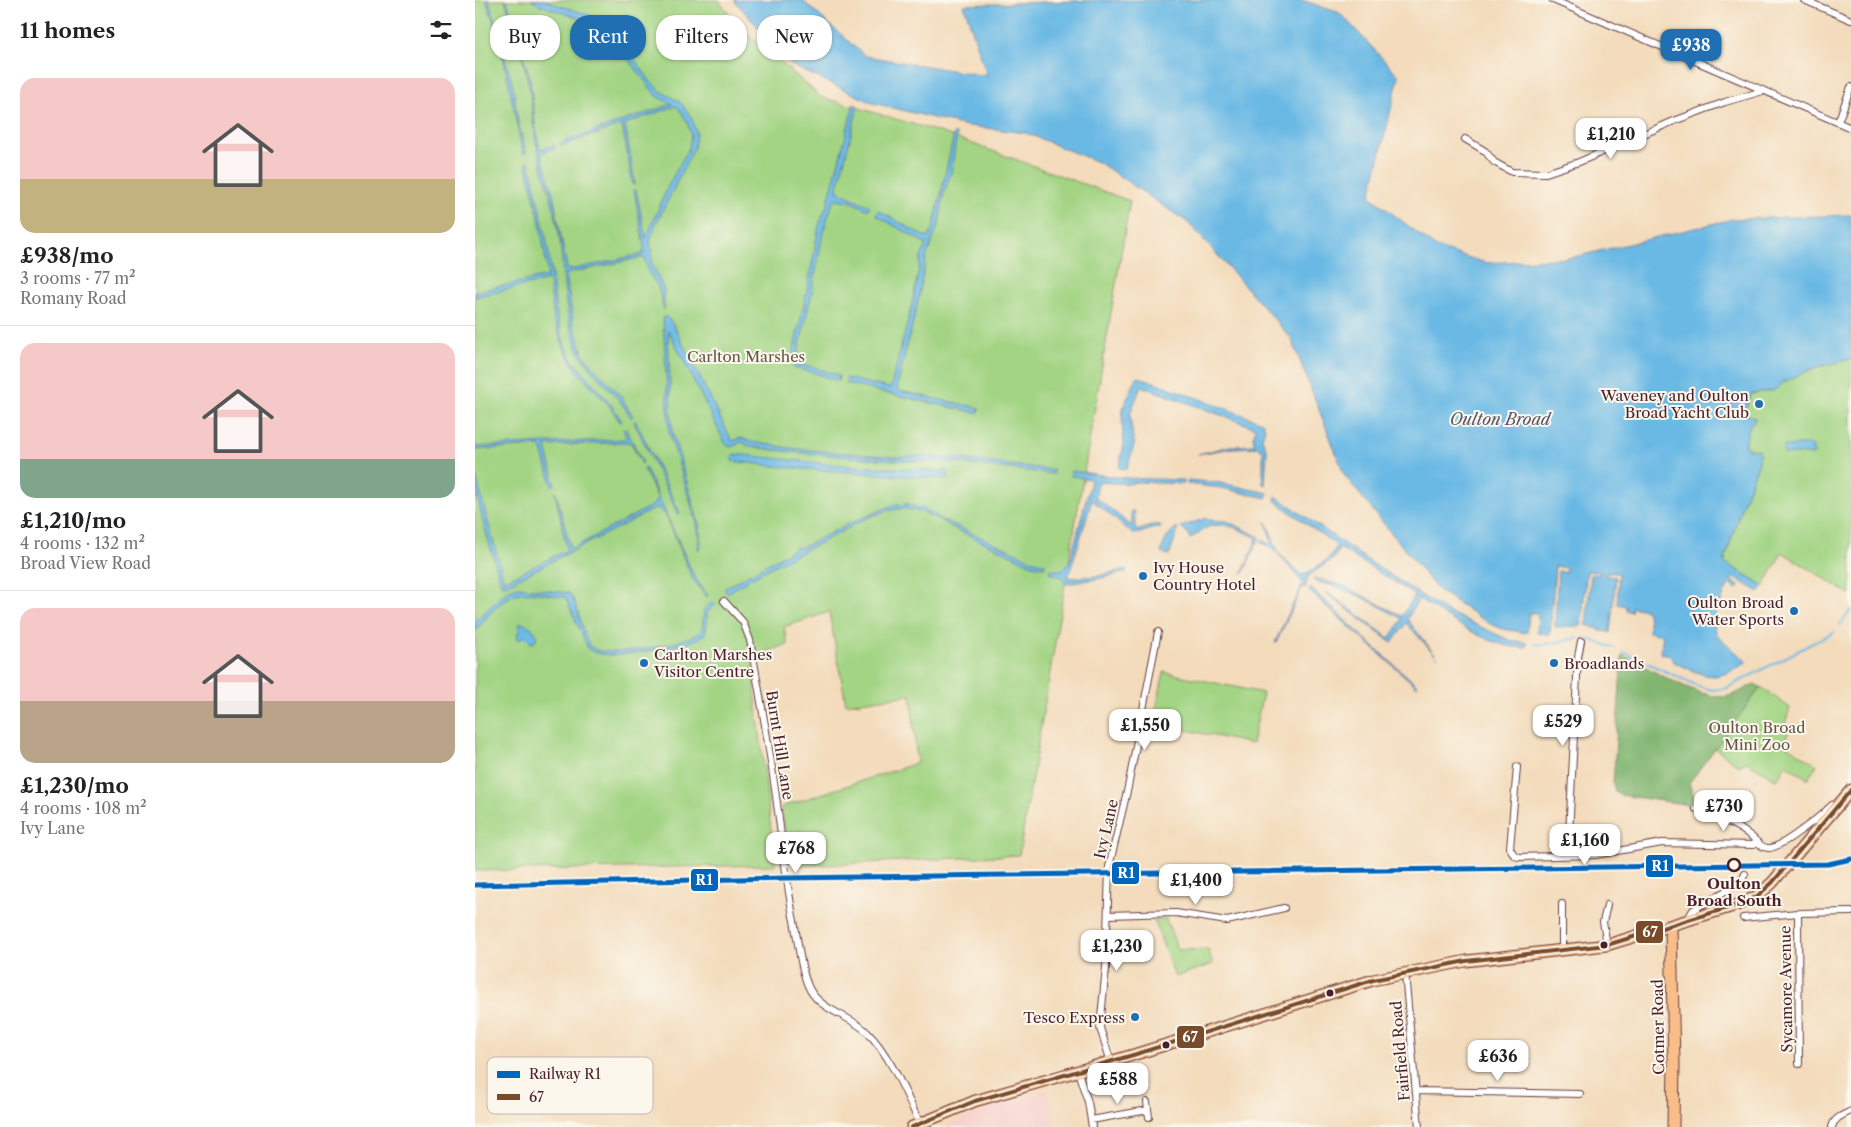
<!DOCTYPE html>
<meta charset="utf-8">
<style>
:root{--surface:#fff;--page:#f6f6f6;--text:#222;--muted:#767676;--line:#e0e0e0;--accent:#1f6fb2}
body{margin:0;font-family:"Libre Caslon Text",serif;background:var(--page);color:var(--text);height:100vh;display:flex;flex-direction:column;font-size:19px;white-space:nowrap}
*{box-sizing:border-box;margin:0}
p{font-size:16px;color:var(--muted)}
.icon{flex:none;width:28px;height:28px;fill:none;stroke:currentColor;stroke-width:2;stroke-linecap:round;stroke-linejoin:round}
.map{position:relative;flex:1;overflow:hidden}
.sheet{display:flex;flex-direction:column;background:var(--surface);width:475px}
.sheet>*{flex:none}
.guide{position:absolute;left:15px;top:15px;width:475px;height:45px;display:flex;gap:10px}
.price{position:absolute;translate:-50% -42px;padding:0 11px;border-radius:10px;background:#fff;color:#222;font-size:16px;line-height:32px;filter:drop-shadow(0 1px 2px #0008)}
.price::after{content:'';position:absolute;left:50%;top:30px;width:15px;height:11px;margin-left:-8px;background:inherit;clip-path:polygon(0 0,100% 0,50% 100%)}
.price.selected{background:var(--accent);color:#fff}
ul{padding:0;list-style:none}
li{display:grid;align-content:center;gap:10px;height:265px;padding:0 20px}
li+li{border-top:1px solid var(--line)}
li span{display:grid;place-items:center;height:155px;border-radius:15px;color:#555}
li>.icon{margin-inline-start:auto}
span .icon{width:90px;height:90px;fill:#fffc;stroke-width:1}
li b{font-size:21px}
h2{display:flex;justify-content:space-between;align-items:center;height:60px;padding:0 20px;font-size:21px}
.chip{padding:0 18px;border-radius:20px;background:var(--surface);box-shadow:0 1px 4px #0004;font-size:18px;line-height:45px}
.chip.selected{background:var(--accent);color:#fff}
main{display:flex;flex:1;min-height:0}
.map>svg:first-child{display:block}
.built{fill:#f7d0cc}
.green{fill:#a2d483;stroke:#767a57}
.forest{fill:#81b671;stroke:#666a4e}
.water{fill:#6ab9e5;stroke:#5a6c88}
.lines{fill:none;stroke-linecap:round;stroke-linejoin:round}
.stream{stroke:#6ab9e5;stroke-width:2}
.street-casing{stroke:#633b41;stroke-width:8}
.highway-casing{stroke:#633b41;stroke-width:13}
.street{stroke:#fff;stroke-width:6}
.highway{stroke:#f8bd88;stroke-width:11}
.bus-1-casing{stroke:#fbf7ec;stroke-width:8}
.bus-1{stroke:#7a4b2a;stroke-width:4}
.rail-1-casing{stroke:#fbf7ec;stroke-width:9}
.rail-1{stroke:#0065bd;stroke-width:5}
.poi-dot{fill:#1f6fb2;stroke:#fbf7ec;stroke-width:2}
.stop-dot{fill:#fbf7ec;stroke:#4a1f2b;stroke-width:2.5}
.bus-dot{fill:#4a1f2b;stroke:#fbf7ec;stroke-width:2}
.labels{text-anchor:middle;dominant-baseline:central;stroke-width:4;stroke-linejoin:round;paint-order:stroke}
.park-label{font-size:15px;fill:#645545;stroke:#fbf7ec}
.poi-label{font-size:15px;fill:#4a1f2b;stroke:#fbf7ec;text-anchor:end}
.street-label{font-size:15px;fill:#4a1f2b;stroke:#fbf7ec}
.stop-label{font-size:15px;font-weight:bold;fill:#4a1f2b;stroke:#fbf7ec}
.water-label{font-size:16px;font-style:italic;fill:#55556c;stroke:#fbf7ec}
.key{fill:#fbf7ec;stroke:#c6b6b2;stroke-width:1}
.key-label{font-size:14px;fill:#4a1f2b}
.line-badge{stroke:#fbf7ec;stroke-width:2}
.badge-label{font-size:14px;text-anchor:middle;font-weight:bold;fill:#fff}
</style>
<main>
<section class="sheet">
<h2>11 homes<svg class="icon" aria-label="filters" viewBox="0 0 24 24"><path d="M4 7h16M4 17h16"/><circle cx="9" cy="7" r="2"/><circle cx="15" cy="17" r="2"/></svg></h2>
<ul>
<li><span style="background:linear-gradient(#f6c9c9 65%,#c2b280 0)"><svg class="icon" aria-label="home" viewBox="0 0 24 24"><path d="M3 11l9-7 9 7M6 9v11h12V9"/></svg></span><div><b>£938/mo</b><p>3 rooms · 77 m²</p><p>Romany Road</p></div></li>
<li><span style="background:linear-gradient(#f6c9c9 75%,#7fa58c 0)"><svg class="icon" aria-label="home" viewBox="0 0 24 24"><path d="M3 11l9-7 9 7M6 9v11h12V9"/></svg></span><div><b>£1,210/mo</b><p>4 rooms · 132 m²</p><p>Broad View Road</p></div></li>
<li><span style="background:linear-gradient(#f6c9c9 60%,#b9a48a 0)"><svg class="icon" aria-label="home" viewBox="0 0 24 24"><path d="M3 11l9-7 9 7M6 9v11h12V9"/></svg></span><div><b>£1,230/mo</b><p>4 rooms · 108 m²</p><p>Ivy Lane</p></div></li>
</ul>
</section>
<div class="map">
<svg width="1376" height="1127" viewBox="0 0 1376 1127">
<rect width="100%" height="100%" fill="#fbf7ec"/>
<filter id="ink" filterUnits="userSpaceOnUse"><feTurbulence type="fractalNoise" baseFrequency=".02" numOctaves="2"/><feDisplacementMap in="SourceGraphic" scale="10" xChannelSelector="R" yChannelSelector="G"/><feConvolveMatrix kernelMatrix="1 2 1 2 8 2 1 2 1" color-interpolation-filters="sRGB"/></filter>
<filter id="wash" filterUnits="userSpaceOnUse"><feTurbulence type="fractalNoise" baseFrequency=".0096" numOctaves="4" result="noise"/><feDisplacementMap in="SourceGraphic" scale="20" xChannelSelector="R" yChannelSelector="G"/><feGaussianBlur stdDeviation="1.12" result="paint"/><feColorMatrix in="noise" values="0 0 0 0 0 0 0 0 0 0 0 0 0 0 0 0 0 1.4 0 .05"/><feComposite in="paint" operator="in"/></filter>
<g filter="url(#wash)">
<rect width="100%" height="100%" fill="#f3dbbb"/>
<path class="built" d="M572,1090l9,37h-115l48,-18z"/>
<path class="green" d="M0,0h244l18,25 84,72 122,36 187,68 -111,654 -215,11 -15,-14 -8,-45 136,-44 -6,-68 -65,9 -17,-92 -45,15 4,18 -37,11 24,209 -300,6z
M1376,359v236l-69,-43 -18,34 -40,-24 17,-54 18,-46 -12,-16 -3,-1 7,-24 4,-2 -11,-5 7,-20 24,-4 9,-8 30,-14z
M689,672l99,21 -11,51 -99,-21z
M1286,687l29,21 -5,16 3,9 -5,10 34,22 -9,14 -22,-14 -9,15 -30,-18 -8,4 -25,-19z
M691,919l12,31 30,-1 5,15 -38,13 -21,-57z"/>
<path class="forest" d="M1147,655c26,12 72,41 100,42 11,0 22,-8 32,-13l7,3 -72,96 8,23 -76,-11 -6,-4 -2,-7z"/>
<path class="water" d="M11,0h3l24,86 5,37 8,29 -3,1c-12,-50 -18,-104 -37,-153z
M30,0h2l23,79 5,44 5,26 15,-4 1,3 -15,5 12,41 14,74 3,2 73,-16 1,-8 -10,-56h2l10,48 23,-54 20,-36 2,-13 -4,-13 -5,-9 -6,-7 -51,18 10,60 -2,1 -11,-60 -61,21 -1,-3 112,-39 -14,-7 -7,-8 -47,-63 -65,-21 -8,-5h13l63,21 44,61 11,10 18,10 12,16 4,15 -2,15 -38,76 -6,17 2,16 -1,4 13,29v20l-6,-24 -9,-13 -5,-15h-5l-73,16 7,49 10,31 13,16 24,25 13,21 -2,2c-15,-29 -46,-46 -56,-76 -13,-36 -10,-75 -17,-113 -5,-30 -16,-58 -22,-88 -4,-20 -4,-40 -8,-60 -6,-28 -14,-55 -23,-81z
M259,0h68l63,56 122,20 -23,-71 137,-5h201l38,13 59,63 -29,120 65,51 51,16 84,-5 163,-39 118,-4v144l-37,9 -30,14 -9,8 -24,4 -7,19 11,5 -1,4h-3l-7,23 4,4 11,1v12l-18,46 -17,54 40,24 -5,6 -26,-15 -2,3 8,6 -2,3 -8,-6 -16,38 4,14 30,27c-32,21 -39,16 -73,0l-3,-7 -11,-2 3,-18 -14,-3v-12l-3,-10 -14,-3 -1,5 -5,-2v-4l-9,-2 2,-31h-13v3l10,1 -6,56 -24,-8 5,-51 9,1v-3l-13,-1 -6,55 -26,1 3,-56 7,1 1,-4 -11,-2 -5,68 -13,-1 1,-20h-9l-2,20 -24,-4 -13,-5 -53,-35 -92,-113 -54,-138 -101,-114 -90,-61 -74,-30 -64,-8 -89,-22 -82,-38z
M379,104l4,2 -21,85 33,15 -2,4 -19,-9 -15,-2 -11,33 -10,55 -17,75 2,3 12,1 29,10 -1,5 -29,-10 -12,-2 -3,-1 -3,-6 17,-76 11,-61 9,-23z
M479,134h3l-6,39 -7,20 -5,31 -13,34 -9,48 -20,81 2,4 80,17 -1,5 -98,-21 -35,-9 2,-5 42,10 2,-2 21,-81 9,-48 5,-13 -50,-29 2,-5 45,26 6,1 5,-12z
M54,161l17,76 6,39 4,35 7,30 10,20 37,42 12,18 -2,1 -12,-18 -31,-33 -12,-21 -11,-30 -5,-40 -74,17v-5l73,-16 -8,-53 -14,-61z
M188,317h4l6,7 59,117 9,-3 11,4 44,7 101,8 22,-1 41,3 93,11v4l-94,-11 -82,-4 -85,-7 -41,-5 -10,-5 -7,4 -5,1 -4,-4 -57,-113 3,86 2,18 27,94 1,19 -3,3 1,-13 -2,-13 -28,-92z
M662,377l9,2 116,43 3,6 -3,10 5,13 -2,34 -2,-1v-32l-3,-5 -27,1 -35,6 32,-8 25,-1 -2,-8 3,-9 -115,-42 -11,28 3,25 2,3 -8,27 -8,-1 5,-24 -2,-22 1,-14z
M161,421l44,92 -2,1 -44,-92z
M148,428l3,1 17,34 -1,1 -10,-20 -5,-2 -81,4 9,39 -3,1 -10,-37 -3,-3 -64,4v-3l149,-8 2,-2z
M1322,445h15l2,9 -3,1c-10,-3 -18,1 -27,-1l-1,-6 3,-2z
M258,454l117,12 99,5 -1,8 -157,-11 -59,-7z
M170,467l49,109 14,20 -1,1 -15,-19 -25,-61 -9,-9 -4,1 -148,76 -5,-1 -18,-62 -8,-35v-14l29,108 63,-31 -12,-58 1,1 15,56 84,-45 2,-8 -14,-28z
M596,471l55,7 58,2v4l-48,-2 -7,2 -29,-2 -2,2 -3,13 37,29 -1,-15h3l2,20 17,-6h7l1,3c-10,-1 -18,6 -28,6l-41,-34 -24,78 30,-2 28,-7v3l-22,6 -38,6 -4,-6 -12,-6 1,-3c9,3 15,-1 19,-8l21,-80 -2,-2 -18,-3z
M713,480l33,3 47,10 -2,5 -45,-10 -34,-4z
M801,496l90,63 78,51 65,30 18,3 -1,4c-30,5 -81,-31 -107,-48l-12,20 30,38 -31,-34 -13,19h-3l-2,-2 -61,-46v-2l62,46 2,-1 11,-18c-29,-17 -55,-31 -88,-38v-3l30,8 58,30 13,-21 -75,-47 -7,11 -22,15 -4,5 -1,9 -3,-2 -27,57 -1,-1 28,-59 -28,-33 -14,-8 1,-2 9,5 1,-1 -6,-23 13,33 23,21c15,-8 25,-12 35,-29l-62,-45z
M432,503l4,3 14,3 18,11 91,41 11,3 -1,3 -12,-2c-24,-12 -49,-23 -73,-34 -17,-9 -33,-20 -53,-22 -24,-3 -62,22 -84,33 -32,16 -64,30 -94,51l-3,-2v-3l3,-2 70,-39h5l43,-22 49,-21 11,1z
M732,518l2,2 18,1 33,16 -17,37h-1l15,-36c-14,-7 -30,-16 -46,-12 -7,2 -15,9 -21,13l-2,-6 -8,-6z
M702,527l1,3 -9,25 -8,-2c2,-11 8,-20 16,-26z
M42,587l52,6c11,13 13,45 22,54 14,13 99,-3 111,-17l2,-21 9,-7 3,2 -9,9c0,6 1,17 -4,22 -10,11 -73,20 -89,20 -9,0 -19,-1 -26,-6l-22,-51 -3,-1c-13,-2 -30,-6 -43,-4 -18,3 -33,25 -45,38v-10l32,-30z
M836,588l64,60 41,36 1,3 -108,-96z
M45,623c9,0 20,10 15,19l-4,1 -7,-7 -5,4 -2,-2z"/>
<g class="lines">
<path class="stream" d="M1365,625l11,-15
M1110,638l30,10
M1059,644l9,1 35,-7
M1148,652l75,34 14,4 15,-2 107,-56"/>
</g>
</g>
<g filter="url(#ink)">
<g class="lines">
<defs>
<path id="street" d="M1078,0l298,128
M1329,0l47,20
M1363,122l13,-35
M990,139l20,12 9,11 18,10 34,1 33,-11 95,-41 51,-19 38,-11
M249,601l19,21 7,18c7,39 14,77 20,116 9,53 13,107 23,160 5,22 7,55 17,74 12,21 41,26 57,42 24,24 39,62 53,92
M1042,767l-7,81 4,7 4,2 77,-2 67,-12 92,2 4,-2
M1221,809c20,7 40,15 56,28 5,4 9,11 16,11 11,2 55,-34 64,-43
M1093,855l10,-198 3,-16
M1132,905l-4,17 4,23
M1323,913l1,151
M633,915l68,-2 51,8 57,-13
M1268,918l55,-5 53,-1
M1212,920l6,-10 48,-28 4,-8
M1087,951v-47
M930,973l14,154
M636,1062l-11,-34 6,-61 3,-100 19,-80 30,-155
M603,1072l10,30 4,25
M941,1091l164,3
M672,1102l2,15
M616,1120l57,-10
M1357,1127c2,-9 11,-12 19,-16"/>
<path id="highway" d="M1196,926l3,138 -1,63
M437,1127l63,-26 158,-46 240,-75 93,-19 141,-16 130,-40 19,-8 16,-14 79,-93"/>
</defs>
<use href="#street" class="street-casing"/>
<use href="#highway" class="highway-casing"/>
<use href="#street" class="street"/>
<use href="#highway" class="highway"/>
<defs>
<path id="bus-1" d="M437,1127l63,-26 158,-46 240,-75 93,-19 141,-16 130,-40 19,-8 16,-14 79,-93"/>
</defs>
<use href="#bus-1" class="bus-1-casing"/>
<use href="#bus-1" class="bus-1"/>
<defs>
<path id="rail-1" d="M0,885l311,-7 1042,-14 23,-5"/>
</defs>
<use href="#rail-1" class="rail-1-casing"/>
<use href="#rail-1" class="rail-1"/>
</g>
</g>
<g class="poi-dot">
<circle cx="1284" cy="404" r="5"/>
<circle cx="668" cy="576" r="5"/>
<circle cx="1319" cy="611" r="5"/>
<circle cx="169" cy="663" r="5"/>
<circle cx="1079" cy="663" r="5"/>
<circle cx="660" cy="1017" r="5"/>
</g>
<circle class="stop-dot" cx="1259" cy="865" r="6"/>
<g class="bus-dot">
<circle cx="1129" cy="945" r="4.5"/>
<circle cx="855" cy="993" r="4.5"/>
<circle cx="691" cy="1045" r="4.5"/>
</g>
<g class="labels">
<g class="park-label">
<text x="271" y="356">Carlton Marshes</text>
<text x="1282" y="727">Oulton Broad<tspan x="1282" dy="17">Mini Zoo</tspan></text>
</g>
<g class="poi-label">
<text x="1274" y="395">Waveney and Oulton<tspan x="1274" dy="17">Broad Yacht Club</tspan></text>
<text x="678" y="567" text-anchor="start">Ivy House<tspan x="678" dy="17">Country Hotel</tspan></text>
<text x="1309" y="602">Oulton Broad<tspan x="1309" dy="17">Water Sports</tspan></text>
<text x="179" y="654" text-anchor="start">Carlton Marshes<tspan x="179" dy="17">Visitor Centre</tspan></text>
<text x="1089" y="663" text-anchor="start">Broadlands</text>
<text x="650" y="1017">Tesco Express</text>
</g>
<g class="street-label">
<text transform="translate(305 745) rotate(81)">Burnt Hill Lane</text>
<text transform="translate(631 829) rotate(-77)">Ivy Lane</text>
<text transform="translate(1311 989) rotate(-91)">Sycamore Avenue</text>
<text transform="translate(1183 1027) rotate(-91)">Cotmer Road</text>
<text transform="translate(925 1051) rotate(-95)">Fairfield Road</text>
</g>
<g class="stop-label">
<text x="1259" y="883">Oulton<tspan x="1259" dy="17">Broad South</tspan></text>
</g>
<g class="water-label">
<text x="1025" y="419">Oulton Broad</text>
</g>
</g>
<rect x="12" y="1057" width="166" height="57" rx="8" class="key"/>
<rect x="22" y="1071" width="23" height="7" fill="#0065bd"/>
<rect x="22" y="1094" width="23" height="6" fill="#7a4b2a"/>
<g class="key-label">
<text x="54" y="1079">Railway R1</text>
<text x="54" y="1102">67</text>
</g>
<g class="line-badge">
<rect x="1170" y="854" width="29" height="24" rx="5" fill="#0065bd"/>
<rect x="636" y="861" width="29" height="24" rx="5" fill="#0065bd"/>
<rect x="215" y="868" width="29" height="24" rx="5" fill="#0065bd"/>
<rect x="1160" y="920" width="29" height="24" rx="5" fill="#7a4b2a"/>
<rect x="701" y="1025" width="29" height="24" rx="5" fill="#7a4b2a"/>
</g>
<g class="badge-label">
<text x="1185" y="871">R1</text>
<text x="651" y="878">R1</text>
<text x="229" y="885">R1</text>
<text x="1175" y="937">67</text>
<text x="715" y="1042">67</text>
</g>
</svg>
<b class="price selected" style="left:1216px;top:71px">£938</b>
<b class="price" style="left:1136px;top:160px">£1,210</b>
<b class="price" style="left:1088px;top:747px">£529</b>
<b class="price" style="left:670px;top:751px">£1,550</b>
<b class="price" style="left:1249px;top:832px">£730</b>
<b class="price" style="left:1110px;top:866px">£1,160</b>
<b class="price" style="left:321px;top:874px">£768</b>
<b class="price" style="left:721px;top:906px">£1,400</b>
<b class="price" style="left:642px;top:972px">£1,230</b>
<b class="price" style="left:1023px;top:1082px">£636</b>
<b class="price" style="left:643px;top:1105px">£588</b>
<div class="guide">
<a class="chip">Buy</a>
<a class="chip selected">Rent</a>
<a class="chip">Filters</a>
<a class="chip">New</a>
</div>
</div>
</main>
